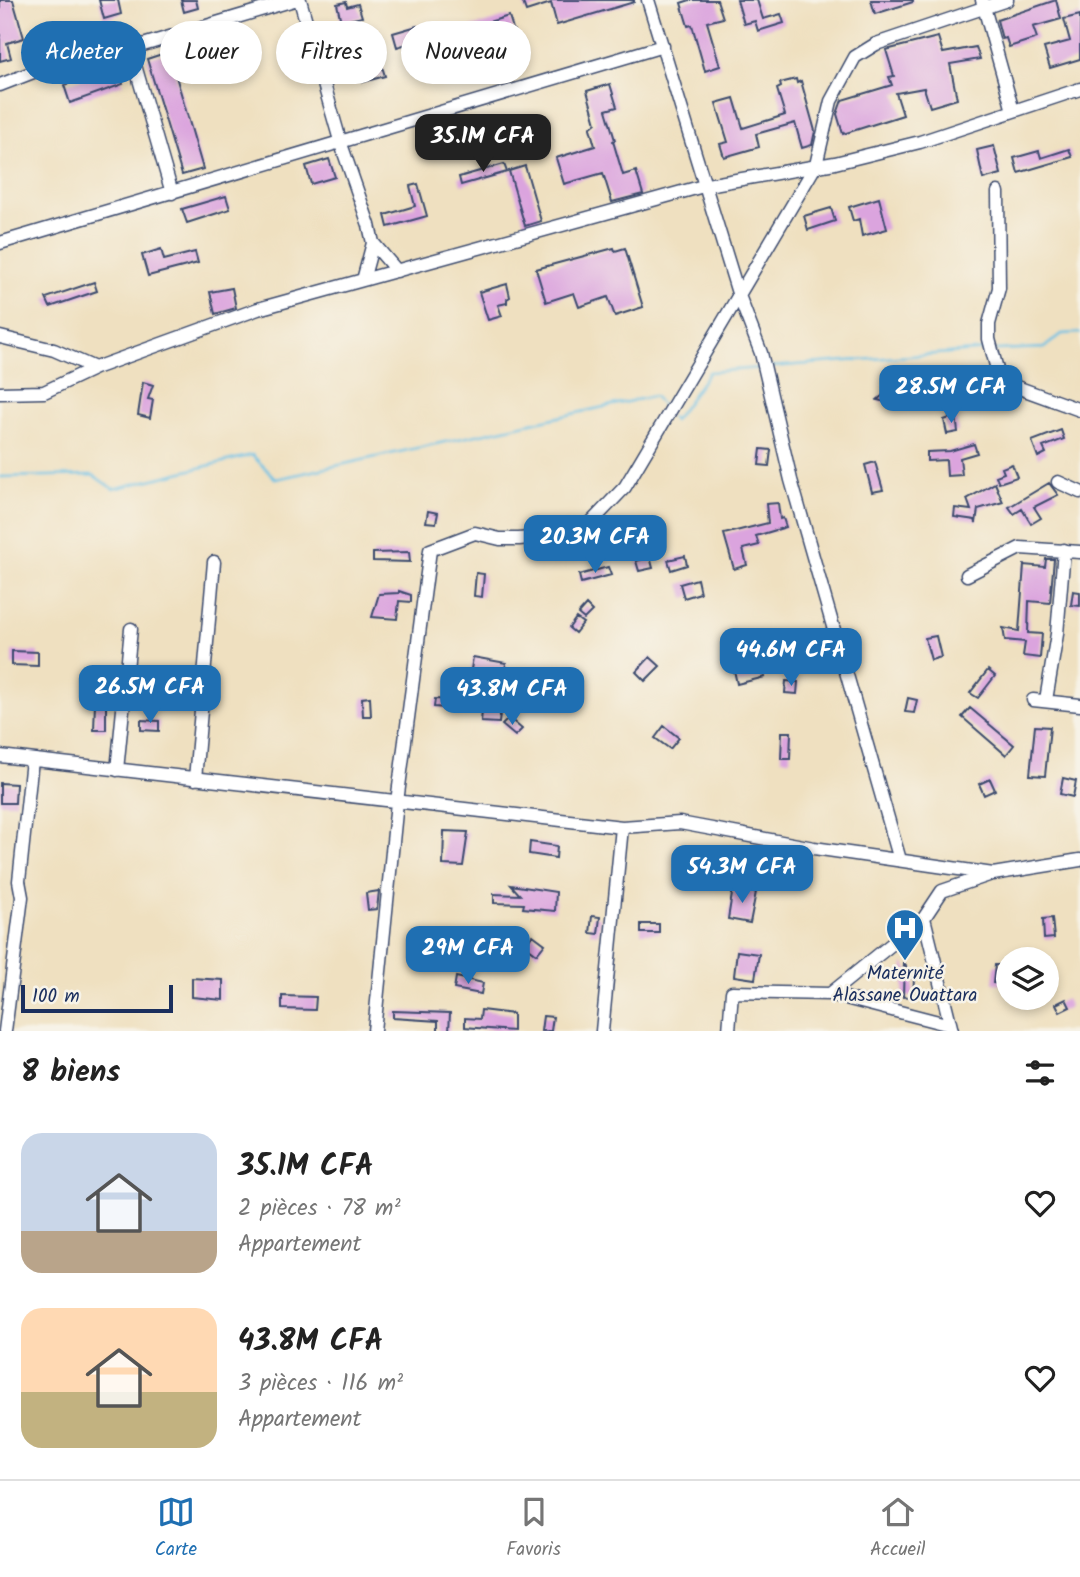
<!DOCTYPE html>
<html lang="fr">
<meta charset="utf-8">
<style>
:root{--surface:#fff;--page:#f6f6f6;--text:#222;--muted:#767676;--line:#e0e0e0;--accent:#1f6fb2}
body{margin:0;font-family:Kalam,sans-serif;background:var(--page);color:var(--text);height:100vh;display:flex;flex-direction:column;font-size:26px;white-space:nowrap}
*{box-sizing:border-box;margin:0}
p{font-size:23px;color:var(--muted)}
.icon{flex:none;width:38px;height:38px;fill:none;stroke:currentColor;stroke-width:2;stroke-linecap:round;stroke-linejoin:round}
.map{position:relative;height:1031px;overflow:hidden}
.sheet{display:flex;flex-direction:column;background:var(--surface);flex:1}
.sheet>*{flex:none}
.guide{position:absolute;left:21px;top:21px;width:700px;height:63px;display:flex;gap:14px}
.buttons{position:absolute;left:996px;top:947px;display:grid;gap:14px}
.buttons a{display:grid;place-items:center;width:63px;height:63px;border-radius:50%;background:var(--surface);box-shadow:0 4px 10px #0003;font-size:35px}
.scale{position:absolute;left:21px;bottom:18px;width:152px;box-sizing:border-box;padding-left:7px;border:4px solid #1b2f5e;border-top:0;font-size:19px;line-height:24px;white-space:nowrap;color:#1b2f5e;-webkit-text-stroke:5px #f7f3e8;paint-order:stroke}
.price{position:absolute;translate:-50% -60px;padding:0 16px;border-radius:14px;background:var(--accent);color:#fff;font-size:23px;line-height:46px;filter:drop-shadow(0 2px 4px #0008)}
.price::after{content:'';position:absolute;left:50%;top:42px;width:21px;height:16px;margin-left:-10px;background:inherit;clip-path:polygon(0 0,100% 0,50% 100%)}
.price.current{background:#222;color:#fff}
ul{padding:0;list-style:none}
li{display:flex;align-items:center;gap:21px;height:175px;padding:0 21px}
li span{display:grid;place-items:center;flex:none;width:196px;height:140px;border-radius:21px;color:#555}
li>.icon{margin-inline-start:auto}
span .icon{width:84px;height:84px;fill:#fffc;stroke-width:1}
li b{font-size:30px}
h2{display:flex;justify-content:space-between;align-items:center;height:84px;padding:0 21px;font-size:30px}
.tag{padding:0 24px;border-radius:32px;background:var(--surface);box-shadow:0 4px 10px #0003;font-size:24px;line-height:63px}
.tag.current{background:var(--accent);color:#fff}
.tabs{display:flex;justify-content:space-around;align-items:center;height:98px;border-top:2px solid var(--line);background:var(--surface);font-size:19px;color:var(--muted)}
.tabs a{display:grid;justify-items:center;gap:4px}
.tabs .current{color:var(--accent)}
.map>svg:first-child{display:block}
.lines{fill:none;stroke-linecap:round;stroke-linejoin:round}
.stream{stroke:#68c0e5;stroke-width:2.5}
.building{fill:#dba4de}
.minor-casing{stroke:#3b4a6d;stroke-width:15}
.minor{stroke:#fff;stroke-width:12}
.labels{text-anchor:middle;dominant-baseline:central;stroke-width:5;stroke-linejoin:round;paint-order:stroke}
.poi-label{font-size:19px;fill:#1b2f5e;stroke:#f7f3e8}
</style>
<div class="map">
<svg width="1080" height="1031" viewBox="0 0 1080 1031">
<rect width="100%" height="100%" fill="#f7f3e8"/>
<filter id="ink" filterUnits="userSpaceOnUse"><feTurbulence type="fractalNoise" baseFrequency=".0143" numOctaves="2"/><feDisplacementMap in="SourceGraphic" scale="14" xChannelSelector="R" yChannelSelector="G"/><feConvolveMatrix kernelMatrix="1 2 1 2 8 2 1 2 1" color-interpolation-filters="sRGB"/></filter>
<filter id="wash" filterUnits="userSpaceOnUse"><feTurbulence type="fractalNoise" baseFrequency=".00686" numOctaves="4" result="noise"/><feDisplacementMap in="SourceGraphic" scale="28" xChannelSelector="R" yChannelSelector="G"/><feGaussianBlur stdDeviation="1.57" result="paint"/><feColorMatrix in="noise" values="0 0 0 0 0 0 0 0 0 0 0 0 0 0 0 0 0 1.4 0 .05"/><feComposite in="paint" operator="in"/></filter>
<g filter="url(#wash)">
<rect width="100%" height="100%" fill="#efe0c0"/>
<g class="lines">
<path class="stream" d="M997,350l47,-2 18,-14 18,-1
M770,367l217,-17
M671,417l3,4 35,-49 51,-4
M0,477l93,-2 20,14 139,-34 24,24 378,-83 11,13"/>
</g>
<g id="blocks">
<path class="building" d="M0,0h13l11,38 -17,5 4,15 -11,3z
M99,0h19l3,14 -17,5z
M181,0h15l2,8 -14,4z
M522,0h112v2l-77,23 -6,-22 -25,8z
M690,0h27l6,18 -16,4 13,44 -15,5 -13,-46 -4,1 -7,-23z
M737,0h20l6,19 18,-5 3,9 -26,8 -3,-10 -11,3z
M871,0h42v2l-38,12z
M1056,0l5,19 -28,8 4,11 -28,9 -3,-9 -4,1 -5,-19z
M346,2l1,5 11,-3 4,13 -21,5 -4,-18z
M1080,15v44l-30,9 -6,-20 26,-7 -6,-22z
M509,16l6,19 -12,4 -3,-10 -31,10 -4,-10z
M417,26l4,14 -24,7 -4,-14z
M938,37l5,16 33,-6 4,12 -30,5 7,35 -27,8 -6,-19 -28,5 7,22 -60,19 -6,-20 5,-14 50,-15 -3,-8 5,-1 -8,-26z
M162,54l2,7 7,-2 32,110 -21,6 -35,-116z
M378,54l7,22 -22,6 -7,-21z
M117,66l6,18 -53,19 -6,-18z
M796,79l1,4 4,-2 14,50 -3,14 -10,3 -7,-25 -39,11 3,13 -35,10 -4,-13 8,-2 -12,-39 18,-5 9,30 42,-13 -8,-26 4,-2 -1,-4z
M610,84l7,23 -11,3 9,30 -2,1 10,34 13,-4 7,23 -31,8 -9,-29 -39,11 -8,-26 39,-12 -5,-18 6,-5 -9,-32z
M994,146l7,28 -18,5 -6,-29z
M1069,149l3,8 -54,16 -4,-15 25,-7 2,7z
M329,159l6,18 -24,7 -5,-18z
M504,164l3,8 -46,13 -2,-8z
M525,166l16,55 -16,5 -16,-55z
M418,184l9,32 -39,11 -3,-12 30,-9 -5,-20z
M226,196l4,13 -43,14 -5,-14z
M879,198l8,31 -25,7 -3,-17 -6,2 -4,-14z
M831,208l4,13 -27,9 -4,-14z
M614,248l1,3 10,-3 18,59 -28,9 -7,-19 -29,10 -5,-14 -28,9 -10,-33z
M161,249l3,11 31,-8 3,11 -50,13 -6,-21z
M94,282l3,9 -47,16 -4,-9z
M507,284l3,13 -3,2v4l-9,2 4,11 -14,4 -9,-28z
M232,288l4,20 -21,6 -5,-22z
M143,382l10,3 -5,14 5,1 -3,18 -12,-3z
M887,392l10,2 -2,10 -18,-4z
M977,397l2,9 -13,3 -2,-10z
M956,416l2,16 -11,2 -3,-14z
M1061,430l3,9 -21,8 3,6 -8,4 -6,-16z
M974,444l3,9 -17,5 2,17 -15,1 -1,-16 -19,1v-9l23,-1z
M761,449l10,1 -2,16 -10,-1z
M875,462l8,28 -11,2 -7,-27z
M1012,464l5,13 -18,6 -3,-7 8,-3 -2,-5z
M995,483l8,19 -25,7 -2,14 -1,-3 -21,-3 1,-9 16,2 -4,-11z
M1049,483l9,12 -24,12 7,11 -10,6 -9,-15 -8,5 -5,-7z
M778,503l2,16 3,-1 3,9 -30,9 3,9 -16,4 4,16 -13,4 -10,-35 44,-11 -2,-19z
M428,511l10,2 -2,10 -10,-1z
M409,552l1,10 -37,-1v-8z
M685,556l2,9 -16,5 -3,-10z
M650,557l3,11 -14,3 -3,-10z
M1046,559h8l-4,44 -21,-2 -1,32 14,1 -2,24 -17,-2 2,-14 -20,-2 -2,-12 16,3 5,-66 21,2z
M608,567l3,8 -30,8 -2,-8z
M476,573l8,1 -2,23 -8,-1z
M697,579l3,14 -16,5 -4,-14z
M399,591l12,4v7l-12,-1 -2,18 -25,-2 7,-23 20,-1z
M1073,591l7,1v14l-9,-1z
M586,605l6,6 -8,8 -6,-5z
M576,618l7,5 -8,10 -6,-5z
M936,636l5,21 -10,3 -6,-22z
M12,651l26,1v14l-26,-1z
M759,655l6,22 -28,7 -3,-14 20,-5 -2,-9z
M473,657l33,6 -7,60 -18,-1 1,-11 -48,-4 1,-8 31,2z
M650,657l10,9 -15,15 -9,-9z
M988,670l7,6 -17,22 -8,-5z
M528,674l26,18 -8,10 -25,-19z
M786,681l12,1 -1,12 -12,-1z
M370,697l1,19h-8l-1,-18z
M908,698l9,2 -3,13 -9,-1z
M95,703h11v27h-12z
M970,708l44,37 -8,10 -44,-38z
M509,718l13,11 -7,7 -13,-11z
M141,720l18,1v10l-18,-1z
M664,726l15,12 -9,11 -15,-11z
M1035,726l15,1 -5,49 -15,-1z
M782,732h9l-1,27h-9z
M1063,778l13,3 -3,16 -13,-3z
M990,779l5,11 -11,5 -5,-11z
M0,783l16,1 -1,19h-15z
M444,831l24,1 -5,34 -20,-1z
M530,842l27,4 -1,12 -27,-4z
M511,885l45,7 -1,19 -32,-3 1,-4 -30,-1v-9l26,1z
M733,888l23,4 -6,31 -22,-4z
M379,891l-2,18 -9,1 -2,-17z
M592,916l8,1 -2,17 -8,-1z
M1052,918l2,20 -10,1 -1,-20z
M641,924h18v9h-18z
M533,935l12,9 -8,10 -12,-9z
M737,951l22,3 -4,25 -21,-3z
M904,962l7,16h3l-1,18 -10,1z
M995,965h11l-2,19 -11,-1z
M456,977l27,6 -2,11 -27,-5z
M192,978l31,2v20l-31,-3z
M282,996l34,1 -1,13 -33,-1z
M1066,999l4,8 -10,5 -4,-8z
M481,1010l32,4v17l-48,-4v-9l15,1z
M393,1011l57,2 -1,18h-11v-10l-45,-3z
M543,1016l10,1 -2,14h-10z"/>
</g>
</g>
<g filter="url(#ink)">
<use href="#blocks" fill-opacity="0" stroke="#3b4a6d" stroke-width="2"/>
<g class="lines">
<defs>
<path id="minor" d="M300,0l41,144 28,81 4,18 -10,37
M648,0l90,293 23,60 30,127 109,380
M982,0l31,111
M130,48l42,145
M0,85l54,-21 62,-11 178,-53
M998,192l1,96 -10,36v15l11,42 80,29
M0,243l663,-197
M373,243l24,28
M0,337l54,13 41,18
M0,393l44,-1 51,-24 163,-59 449,-124 128,-22 85,-21 160,-53
M1058,482l22,10
M967,575l53,-27 60,4
M1033,700l47,5
M1046,700l11,-66 7,-84
M0,756l622,71 58,-4 134,25 179,26 87,-14
M117,770l14,-141
M195,779l19,-217
M830,994l120,31
M5,1031l17,-134 -3,-16 13,-121
M374,1031l23,-229 33,-252 45,-17 25,6h19l62,-6 44,-46 191,-322 15,-64 24,-44 21,-13 131,-44
M602,1031l20,-204
M729,1031l3,-39 98,2 94,-76
M952,1031l-28,-113 18,-27 47,-16"/>
</defs>
<use href="#minor" class="minor-casing"/>
<use href="#minor" class="minor"/>
</g>
</g>
<defs>
<symbol id="hospital-pin" viewBox="-11 -11 22 30"><path d="M0 17L-7.5 6A9.5 9.5 0 1 1 7.5 6Z" fill="#1f6fb2" stroke="#f7f3e8"/><path d="M-5-5h3v3.5h4V-5h3V5h-3V1.5h-4V5h-3Z" fill="#fff"/></symbol>
</defs>
<g fill-rule="evenodd">
<use href="#hospital-pin" x="883" y="906" width="44" height="60"/>
</g>
<g class="labels">
<g class="poi-label">
<text x="905" y="974">Maternité<tspan x="905" dy="22">Alassane Ouattara</tspan></text>
</g>
</g>
</svg>
<div class="buttons">
<a><svg class="icon" aria-label="layers" viewBox="0 0 24 24"><path d="M12 4l9 5-9 5-9-5zM3 14l9 5 9-5"/></svg></a>
</div>
<div class="scale">100 m</div>
<b class="price current" style="left:483px;top:174px">35.1M CFA</b>
<b class="price" style="left:951px;top:425px">28.5M CFA</b>
<b class="price" style="left:595px;top:575px">20.3M CFA</b>
<b class="price" style="left:791px;top:688px">44.6M CFA</b>
<b class="price" style="left:150px;top:725px">26.5M CFA</b>
<b class="price" style="left:512px;top:727px">43.8M CFA</b>
<b class="price" style="left:742px;top:905px">54.3M CFA</b>
<b class="price" style="left:468px;top:986px">29M CFA</b>
<div class="guide">
<a class="tag current">Acheter</a>
<a class="tag">Louer</a>
<a class="tag">Filtres</a>
<a class="tag">Nouveau</a>
</div>
</div>
<section class="sheet">
<h2>8 biens<svg class="icon" aria-label="filters" viewBox="0 0 24 24"><path d="M4 7h16M4 17h16"/><circle cx="9" cy="7" r="2"/><circle cx="15" cy="17" r="2"/></svg></h2>
<ul>
<li><span style="background:linear-gradient(#c9d6e8 70%,#b9a48a 0)"><svg class="icon" aria-label="home" viewBox="0 0 24 24"><path d="M3 11l9-7 9 7M6 9v11h12V9"/></svg></span><div><b>35.1M CFA</b><p>2 pièces · 78 m²</p><p>Appartement</p></div><svg class="icon" aria-label="heart" viewBox="0 0 24 24"><path d="M12 20l-8-8c-3-5 5-10 8-4 3-6 11-1 8 4z"/></svg></li>
<li><span style="background:linear-gradient(#ffd9b3 60%,#c2b280 0)"><svg class="icon" aria-label="home" viewBox="0 0 24 24"><path d="M3 11l9-7 9 7M6 9v11h12V9"/></svg></span><div><b>43.8M CFA</b><p>3 pièces · 116 m²</p><p>Appartement</p></div><svg class="icon" aria-label="heart" viewBox="0 0 24 24"><path d="M12 20l-8-8c-3-5 5-10 8-4 3-6 11-1 8 4z"/></svg></li>
</ul>
</section>
<nav class="tabs">
<a class="current"><svg class="icon" aria-label="map" viewBox="0 0 24 24"><path d="M3 6l6-2 6 2 6-2v14l-6 2-6-2-6 2zM9 4v14M15 6v14"/></svg>Carte</a>
<a><svg class="icon" aria-label="saved" viewBox="0 0 24 24"><path d="M7 4h10v16l-5-4-5 4z"/></svg>Favoris</a>
<a><svg class="icon" aria-label="home" viewBox="0 0 24 24"><path d="M3 11l9-7 9 7M6 9v11h12V9"/></svg>Accueil</a>
</nav>
